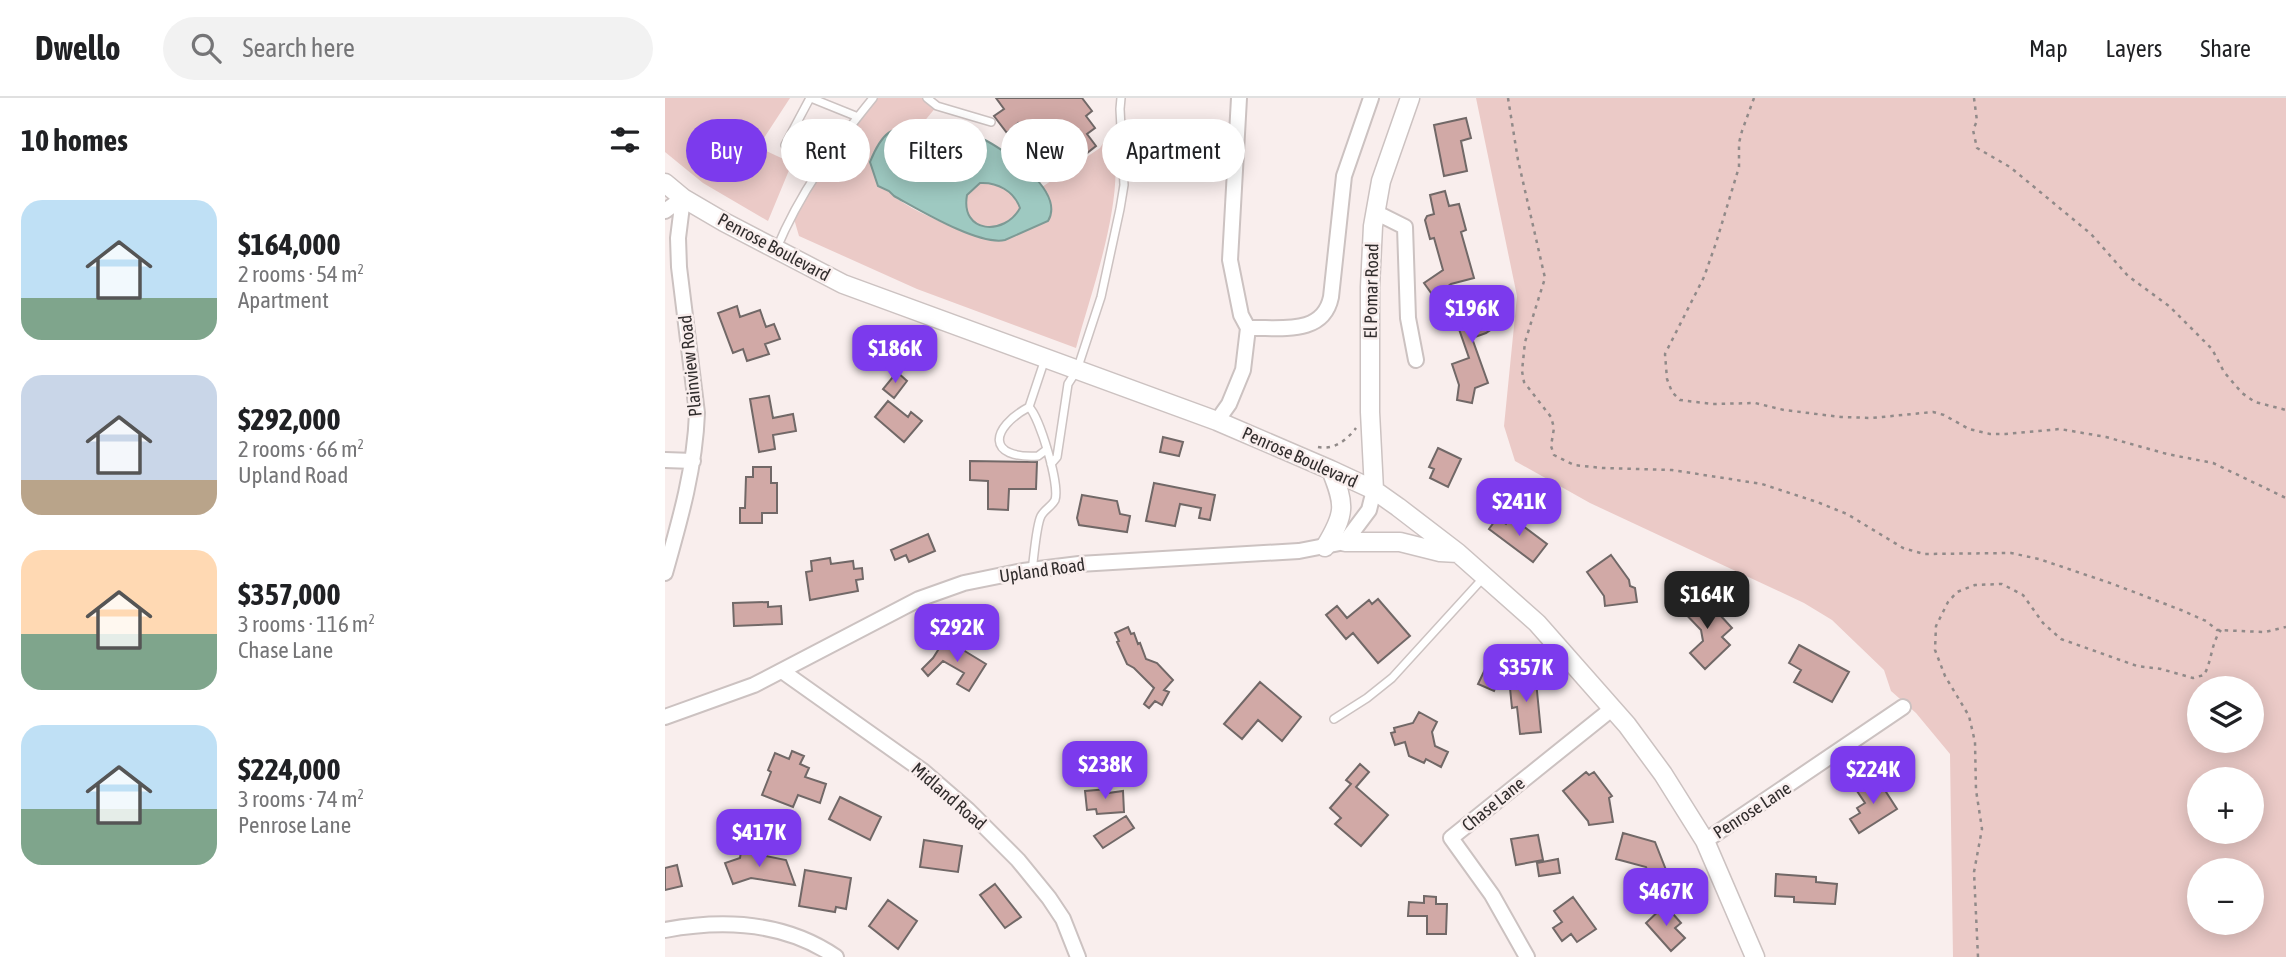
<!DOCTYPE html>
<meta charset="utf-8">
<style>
:root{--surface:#fff;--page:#f2f2f2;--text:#202124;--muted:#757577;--line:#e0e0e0;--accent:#7c3aed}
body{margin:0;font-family:"Asap Condensed",sans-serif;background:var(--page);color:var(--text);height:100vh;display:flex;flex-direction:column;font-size:26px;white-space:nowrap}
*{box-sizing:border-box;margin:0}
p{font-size:23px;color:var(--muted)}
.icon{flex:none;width:38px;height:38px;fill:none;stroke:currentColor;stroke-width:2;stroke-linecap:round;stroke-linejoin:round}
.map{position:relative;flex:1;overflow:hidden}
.sheet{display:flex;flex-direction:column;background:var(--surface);width:665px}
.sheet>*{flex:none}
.hud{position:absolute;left:21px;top:21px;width:665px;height:63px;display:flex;gap:14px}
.fabs{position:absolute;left:1522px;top:578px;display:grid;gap:14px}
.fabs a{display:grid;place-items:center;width:77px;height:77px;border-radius:50%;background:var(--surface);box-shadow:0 4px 18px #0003;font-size:35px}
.price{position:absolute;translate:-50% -60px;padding:0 16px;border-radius:14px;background:var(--accent);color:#fff;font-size:23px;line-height:46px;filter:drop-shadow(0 2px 4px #0008)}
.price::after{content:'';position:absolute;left:50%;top:42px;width:21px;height:16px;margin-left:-10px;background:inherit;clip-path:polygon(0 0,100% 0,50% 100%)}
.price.current{background:#222;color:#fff}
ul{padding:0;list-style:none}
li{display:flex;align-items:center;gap:21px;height:175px;padding:0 21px}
li span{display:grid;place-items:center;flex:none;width:196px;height:140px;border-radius:21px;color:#555}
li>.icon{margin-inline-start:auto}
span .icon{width:84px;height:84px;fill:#fffc;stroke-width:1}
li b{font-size:30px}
h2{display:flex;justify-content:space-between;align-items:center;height:84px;padding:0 21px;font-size:30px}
.chip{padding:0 24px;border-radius:32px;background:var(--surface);box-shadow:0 4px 18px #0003;font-size:24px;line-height:63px}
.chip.current{background:var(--accent);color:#fff}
header{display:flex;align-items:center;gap:42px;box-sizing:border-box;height:98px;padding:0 35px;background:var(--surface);border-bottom:2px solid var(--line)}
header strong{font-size:33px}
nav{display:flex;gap:38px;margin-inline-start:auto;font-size:24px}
.search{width:490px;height:63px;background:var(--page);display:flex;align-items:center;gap:18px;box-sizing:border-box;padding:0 24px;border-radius:38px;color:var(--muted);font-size:26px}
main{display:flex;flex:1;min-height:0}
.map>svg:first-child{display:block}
.green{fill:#ebcac7;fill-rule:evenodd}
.water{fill:#9ec9c1;stroke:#7d9a95;stroke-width:2;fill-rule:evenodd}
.building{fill:#d1a9a6;stroke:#716867;stroke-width:2}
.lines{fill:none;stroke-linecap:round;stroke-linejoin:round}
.service-casing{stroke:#ccc2c1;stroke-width:10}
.minor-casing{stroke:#ccc2c1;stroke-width:18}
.tertiary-casing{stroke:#ccc2c1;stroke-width:21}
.path{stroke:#918a89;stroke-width:2.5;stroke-dasharray:3.5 5;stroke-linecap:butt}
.service{stroke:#fff;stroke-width:7}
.minor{stroke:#fff;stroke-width:14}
.tertiary{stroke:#fff;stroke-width:18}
.labels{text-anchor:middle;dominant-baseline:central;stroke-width:5;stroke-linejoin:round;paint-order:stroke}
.street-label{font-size:18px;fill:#312d2d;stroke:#f9eeed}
</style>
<header>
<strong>Dwello</strong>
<div class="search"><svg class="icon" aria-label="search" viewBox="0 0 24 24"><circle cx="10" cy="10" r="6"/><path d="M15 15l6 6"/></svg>Search here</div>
<nav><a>Map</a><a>Layers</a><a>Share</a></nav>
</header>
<main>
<section class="sheet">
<h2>10 homes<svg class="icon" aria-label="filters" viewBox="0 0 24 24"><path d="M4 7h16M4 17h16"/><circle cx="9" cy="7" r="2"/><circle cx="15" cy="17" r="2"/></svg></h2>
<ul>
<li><span style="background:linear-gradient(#bfe0f5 70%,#7fa58c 0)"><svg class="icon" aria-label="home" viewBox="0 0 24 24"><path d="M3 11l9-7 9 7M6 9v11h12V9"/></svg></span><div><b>$164,000</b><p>2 rooms · 54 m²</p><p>Apartment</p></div></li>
<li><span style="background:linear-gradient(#c9d6e8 75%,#b9a48a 0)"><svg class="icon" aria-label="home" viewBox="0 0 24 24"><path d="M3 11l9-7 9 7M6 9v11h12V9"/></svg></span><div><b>$292,000</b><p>2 rooms · 66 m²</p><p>Upland Road</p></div></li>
<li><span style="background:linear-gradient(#ffd9b3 60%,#7fa58c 0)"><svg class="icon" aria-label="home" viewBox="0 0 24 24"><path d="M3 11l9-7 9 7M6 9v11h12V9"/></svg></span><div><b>$357,000</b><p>3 rooms · 116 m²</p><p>Chase Lane</p></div></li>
<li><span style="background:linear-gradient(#bfe0f5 60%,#7fa58c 0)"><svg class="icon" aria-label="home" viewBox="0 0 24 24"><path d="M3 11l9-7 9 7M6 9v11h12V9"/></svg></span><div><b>$224,000</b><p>3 rooms · 74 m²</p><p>Penrose Lane</p></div></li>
</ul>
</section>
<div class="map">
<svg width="1621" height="859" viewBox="0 0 1621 859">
<rect width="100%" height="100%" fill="#f9eeed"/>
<path class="green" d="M0,0h125l-32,49 34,16 -24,58 -65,-38 -38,-31z
M208,0h54l10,8 -15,18c-28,3 -42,11 -52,38 7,10 13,23 22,32 16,17 83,43 107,47l49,-48 -6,-6 58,-39 10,-16c20,57 -19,159 -34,216l-159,-59 -118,-53 -7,-24z
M811,0h810v859h-333l-3,-203 -34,-41 -25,-22 -7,-21 -52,-50 -28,-17 -214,-100 -75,-42 -11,-35 13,-130zM1535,590h52v52h-52zM1535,681h52v52h-52zM1535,772h52v52h-52z
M315,85c18,-1 34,8 40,25 -16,28 -60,25 -53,-13z"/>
<path class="water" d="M257,26c19,3 41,6 59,14 23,11 85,53 67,83l-43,19c-26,6 -87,-31 -111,-44l-5,-5 -11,-5 -8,-24c12,-30 20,-35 52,-38zM315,85c17,-1 34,8 40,25 -15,28 -60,26 -53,-13z"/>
<path class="building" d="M331,0h86l10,13 -6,5 9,12 -8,6 9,12 -37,29 -41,-52 -11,10 -13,-17 10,-7z
M801,20l5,20 -10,3 6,30 -23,5 -10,-51z
M780,93l4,15 10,-2 7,26 -5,2 13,46 -23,6 -17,13 -10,-14 19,-13 -9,-32 -4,1 -5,-19 2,-4 7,-2 -4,-19z
M809,200l4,9 14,-5 7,22 -13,9 -14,5 16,45 -13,5 -3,15 -15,-3 2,-15 -7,-21 17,-6 -18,-52z
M72,208l3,11 20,-7 6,17 8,-3 6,15 -15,5 4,10 -22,7 -4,-12 -10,4 -15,-40z
M232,274l10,9 -13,17 -11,-9z
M104,298l4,22 20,-4 3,17 -23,4 2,14 -16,3 -9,-53z
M223,303l20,16 3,-5 11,9 -18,21 -29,-25z
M498,339l20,5 -4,14 -19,-4z
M773,350l23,11 -13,28 -18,-9 4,-9 -5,-2z
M305,363l67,1 -1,27h-27l-1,21 -20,-1v-28l-18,-1z
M88,369h18v16h6v30h-15v10h-22v-15h5l1,-31h7z
M489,385l61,12 -5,25 -11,-2 2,-10 -21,-4 -5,22 -29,-5z
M417,397l35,6 3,13 10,2 -3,16 -48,-7 -2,-7z
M846,419l36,27 -14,18 -44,-33 8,-11 9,6z
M263,436l7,17 -26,11 -3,-7 -11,5 -4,-10z
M946,457l18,25 1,6 5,2 2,14 -32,4 -1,-10 -17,-24z
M165,460l1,6 22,-3 1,8 8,-1 1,11 -7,1 2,11 -48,9 -4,-28 6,-1 -1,-10z
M1021,498l12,13 9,-8 25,27 -10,9 8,8 -25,24 -15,-16 13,-12 -2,-11 -24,-25z
M713,501l32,37 -32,27 -25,-30 -7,6 -20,-24 11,-9 10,12 22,-18 3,4z
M103,504v5l13,-1 1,18 -48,2 -1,-23z
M463,529l3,7 3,-1 4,11 2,-1 6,16 11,4 16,17 -9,10 5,2 -7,13 -7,-4 -6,7 -5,-4 10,-16 -20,-20 -7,-4 -10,-22 2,-1 -4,-8z
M280,541l41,25 -17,27 -12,-7 7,-11 -21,-12 -15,15 -6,-7 11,-11z
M1134,547l50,27 -17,30 -38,-20 7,-12 -12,-7z
M823,565l15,7 -9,21 -16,-7z
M863,577l1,7 7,-1 5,51 -21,2 -3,-27 -5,1 -3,-30z
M595,584l41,35 -19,24 -24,-21 -16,19 -18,-15z
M754,614l18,10 -5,10 3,14 13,6 -7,15 -15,-8 -2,4 -15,-7 -4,-14 -10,3 -4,-12 4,-1 -1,-4 19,-5z
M127,653l12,5 -4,8 9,4 -4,9 21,7 -6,19 -22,-8 -5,12 -31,-12 9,-23 -3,-2 7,-17 14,6z
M695,666l9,8 -13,15 32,28 -27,31 -26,-22 6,-6 -11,-10 21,-24 -5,-4z
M921,674l3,3 5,-3 18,24 -3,2 4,24 -24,3 -1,-4 -25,-30z
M1212,680l20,31 -38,24 -9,-14 10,-6 -3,-5 8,-5 -8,-12z
M443,691v4l15,-2 1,21 -27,2 -1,-5 -9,1 -2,-19z
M175,699l41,20 -11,23 -41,-21z
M461,718l8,12 -31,20 -9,-12z
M958,735l32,9 13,33 -17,7 -5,-15 -30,-8z
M873,737l5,25 -27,5 -5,-26z
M259,742l38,6 -4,26 -38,-5z
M87,750l3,6 31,6 9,25 -44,-7 -18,6 -8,-21 15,-5 1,-6z
M893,761l2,14 -21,3 -2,-13z
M12,767l5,21 -17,4v-22z
M140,772l46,8 -5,31 -10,-2 -1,5 -36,-6z
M1111,776l40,3v5l21,2 -2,20 -41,-2v-5l-19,-1z
M330,786l26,33 -16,11 -25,-33z
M759,798l12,1v7h11l-1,30h-19v-18h-19l1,-14 15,1z
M908,799l23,32 -19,13 -6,-8 -9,7 -9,-13 9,-6 -8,-11z
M223,802l29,21 -19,28 -29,-23z
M1000,807l16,18 -6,5 10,10 -14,13 -25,-28z"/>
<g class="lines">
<defs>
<path id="service" d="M146,0l47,19
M262,0l10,8 54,16
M120,47l25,-47
M111,152c24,-58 58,-104 97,-152
M364,309c-39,21 -43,52 9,49l8,-6
M386,366l6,-7 11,-73 9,-14 24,-73 19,-88 4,-24 -4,-76 1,-11
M367,472c2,-12 4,-44 9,-54 3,-6 11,-10 14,-16 5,-15 -15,-82 -26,-93l16,-48
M669,621l33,-21 25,-20 93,-102"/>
<path id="minor" d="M0,113l18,-13
M710,114l30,15 3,91 8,42
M583,230c32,-1 75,8 83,-31l13,-121 27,-78
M552,323l12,-17 14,-34 5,-42 -7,-13 -11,-55 9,-162
M0,362l28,1
M0,475c15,-53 30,-105 32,-160l-18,-146 -1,-29 5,-40
M117,573l141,100 45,39 50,50 31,38 14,21 15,38
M0,619l89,-32 165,-86 45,-16 59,-12 56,-7 220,-13 46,-9 24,-32 5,-20
M1040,743l198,-134
M0,832c59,-11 120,-8 171,27
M862,859l-35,-62 -41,-57 162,-130"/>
<path id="tertiary" d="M0,85l18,15 41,24 119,62 374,137 114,49 43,20 24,17 60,46 79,70 90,102 36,49 42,67 50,116
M709,392l-4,-78v-125l3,-61 8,-45 29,-83
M680,444h55l40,10 18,1
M660,449c21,-34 20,-42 6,-77"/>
</defs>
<use href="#service" class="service-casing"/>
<use href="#minor" class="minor-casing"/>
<use href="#tertiary" class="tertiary-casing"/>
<path class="path" d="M843,0l10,62 27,118 -20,64 -3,29 2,11 27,35 3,11 -3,18 3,9 20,10 28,3 70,2 90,14 55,18 30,12 56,34 21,6 87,-1 28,6 74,25 68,26 25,11 11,9 48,2 21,-5
M1089,0l-12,33 -3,12v24l-23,76 -12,34 -39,77 2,25 5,13 8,8 32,4 43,-1 29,7 57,7 31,1 61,-6 11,3 25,14 21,5h16l54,-5 46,8 61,17 46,9 73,35
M1309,0l3,23 -4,9 4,18 33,19 81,67 37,42 41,30 43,43 12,23 18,21 13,9 31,8
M653,349c16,3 28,-6 38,-19
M1313,859l-4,-85 8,-43 -6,-39 -1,-48 -6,-26 -24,-40 -10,-26 1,-24 12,-24 9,-10 18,-7 27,-1 21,11 20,28 18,16 76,27 24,3 32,9 11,-3c8,-14 7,-32 17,-45"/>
<use href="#service" class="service"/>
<use href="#minor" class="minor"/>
<use href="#tertiary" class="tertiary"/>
</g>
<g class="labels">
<g class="street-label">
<text transform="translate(109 149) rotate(28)">Penrose Boulevard</text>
<text transform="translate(706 193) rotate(-89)">El Pomar Road</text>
<text transform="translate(25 268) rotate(-96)">Plainview Road</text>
<text transform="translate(635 359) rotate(24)">Penrose Boulevard</text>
<text transform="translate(377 472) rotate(-8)">Upland Road</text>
<text transform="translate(284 698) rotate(41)">Midland Road</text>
<text transform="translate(828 706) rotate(-39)">Chase Lane</text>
<text transform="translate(1087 712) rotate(-33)">Penrose Lane</text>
</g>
</g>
</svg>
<div class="fabs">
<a><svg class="icon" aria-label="layers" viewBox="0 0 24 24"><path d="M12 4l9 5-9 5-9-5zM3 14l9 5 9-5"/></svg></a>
<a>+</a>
<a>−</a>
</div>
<b class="price" style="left:807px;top:247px">$196K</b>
<b class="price" style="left:230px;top:287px">$186K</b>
<b class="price" style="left:854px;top:440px">$241K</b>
<b class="price current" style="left:1042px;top:533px">$164K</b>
<b class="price" style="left:292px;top:566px">$292K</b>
<b class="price" style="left:861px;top:606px">$357K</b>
<b class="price" style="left:440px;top:703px">$238K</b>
<b class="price" style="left:1208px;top:708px">$224K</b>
<b class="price" style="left:94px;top:771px">$417K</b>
<b class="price" style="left:1001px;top:830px">$467K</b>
<div class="hud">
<a class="chip current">Buy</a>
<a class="chip">Rent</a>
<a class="chip">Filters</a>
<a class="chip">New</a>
<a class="chip">Apartment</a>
</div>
</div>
</main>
